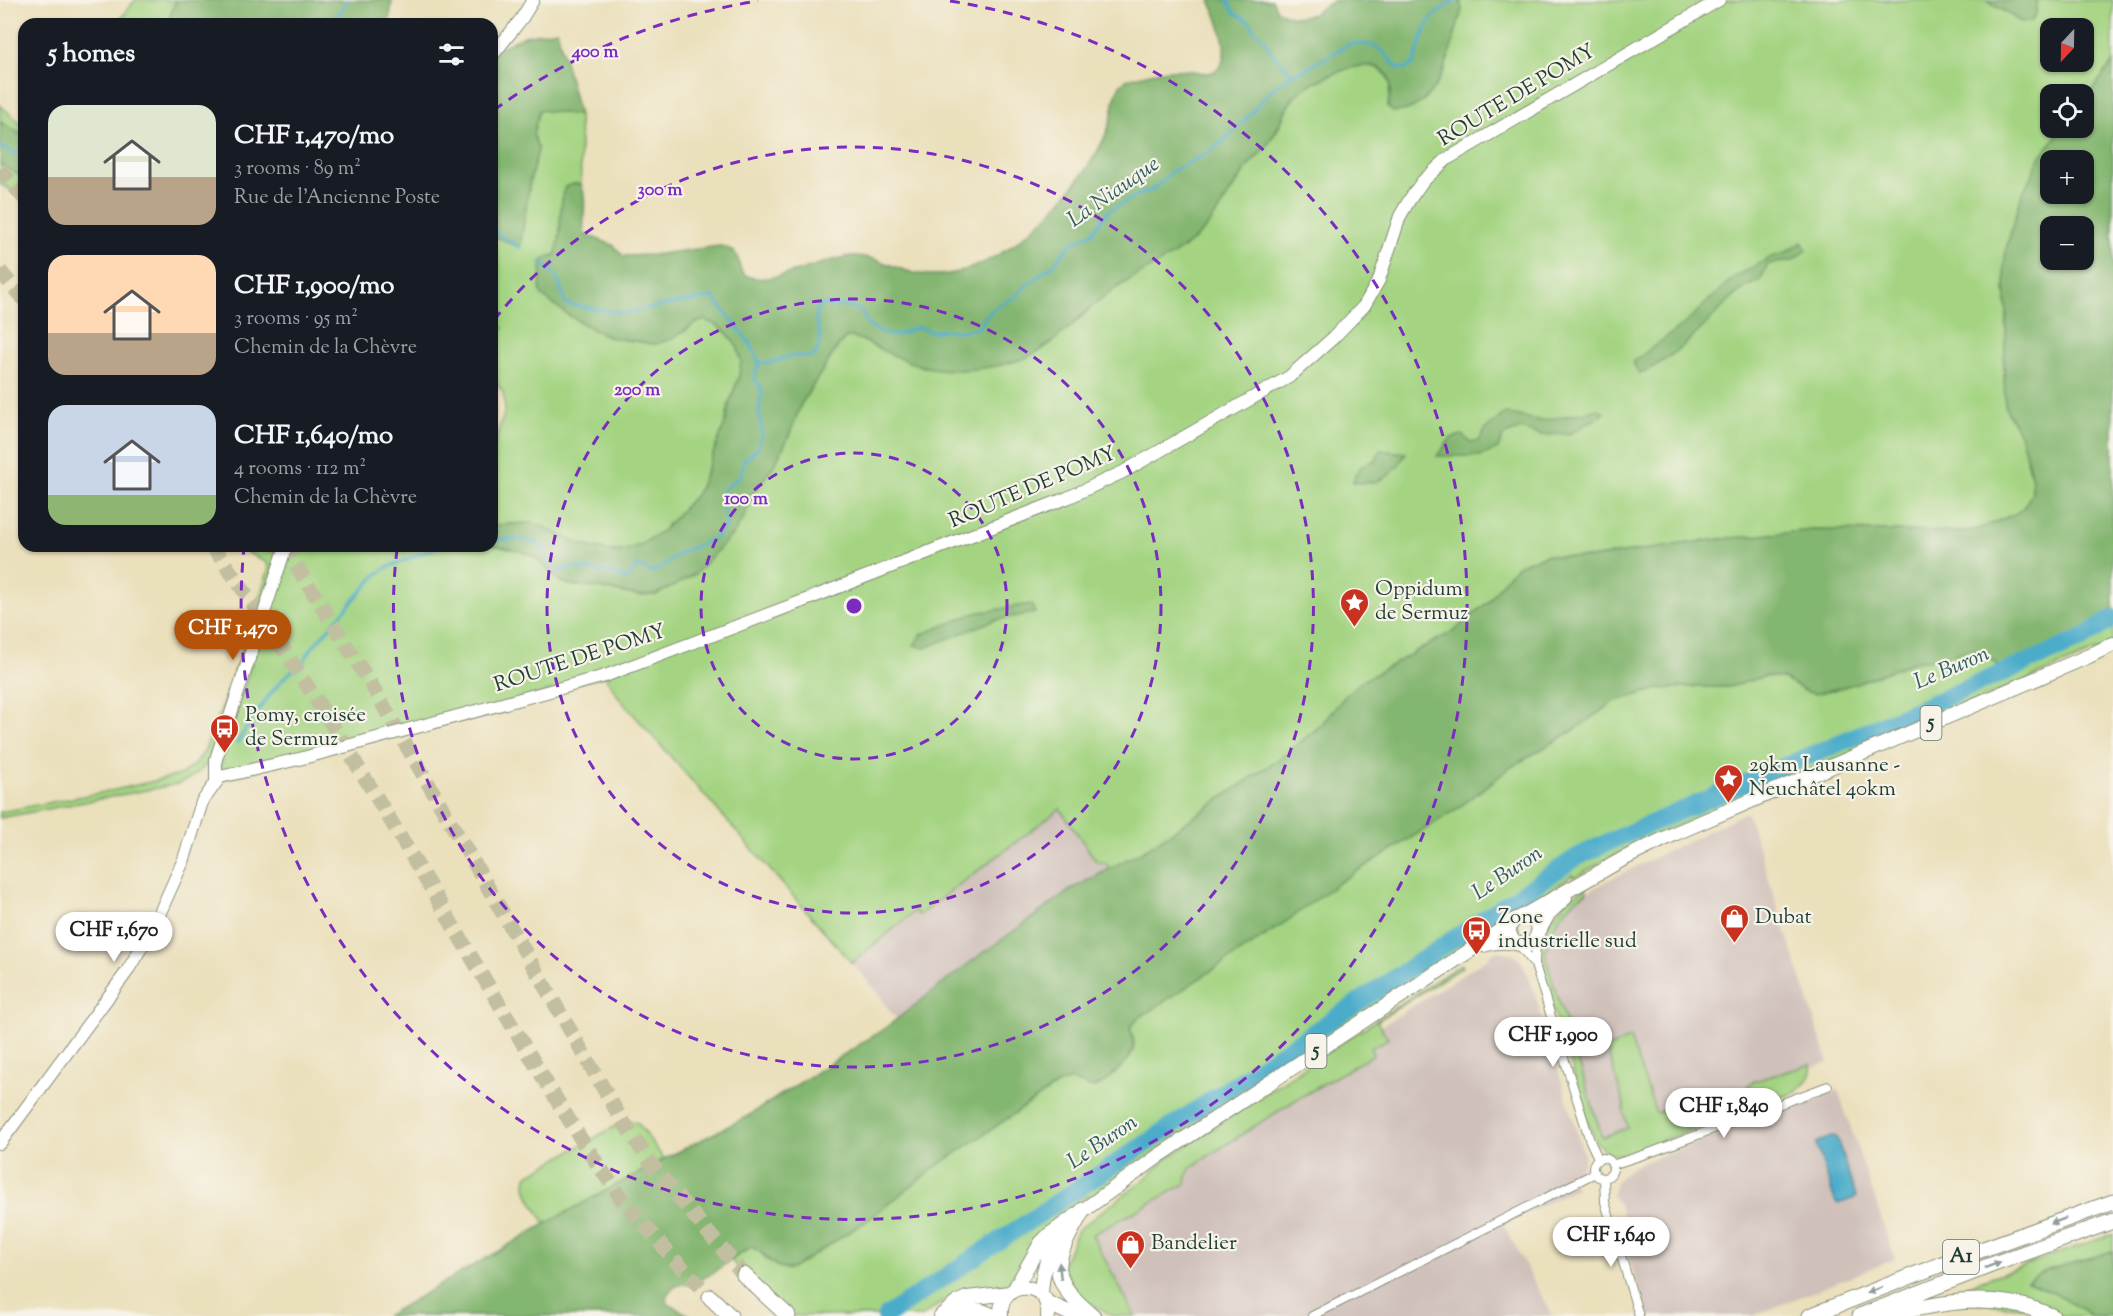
<!DOCTYPE html>
<meta charset="utf-8">
<style>
:root{--surface:#171b24;--page:#242831;--text:#f1f3f6;--muted:#9ea1a6;--accent:#b45309}
body{margin:0;font-family:"Sorts Mill Goudy",serif;background:var(--page);color:var(--text);height:100vh;display:flex;flex-direction:column;font-size:22px;white-space:nowrap}
*{box-sizing:border-box;margin:0}
p{font-size:20px;color:var(--muted)}
.icon{flex:none;width:33px;height:33px;fill:none;stroke:currentColor;stroke-width:2;stroke-linecap:round;stroke-linejoin:round}
.map{position:relative;flex:1;overflow:hidden}
.panel{position:absolute;left:18px;top:18px;width:480px;height:534px;display:flex;flex-direction:column;background:var(--surface);border-radius:18px;box-shadow:0 2px 4px #0004}
.panel>*{flex:none}
.needle{width:39px;rotate:202deg}
.buttons{position:absolute;left:2040px;top:18px;display:grid;gap:12px}
.buttons a{display:grid;place-items:center;width:54px;height:54px;border-radius:12px;background:var(--surface);box-shadow:0 2px 4px #0004;font-size:30px}
.price{position:absolute;translate:-50% -51px;padding:0 14px;border-radius:21px;background:#fff;color:#222;font-size:20px;line-height:39px;filter:drop-shadow(0 2px 3px #0008)}
.price::after{content:'';position:absolute;left:50%;top:36px;width:18px;height:14px;margin-left:-9px;background:inherit;clip-path:polygon(0 0,100% 0,50% 100%)}
.price.selected{background:var(--accent);color:#fff}
ul{padding:0;list-style:none}
li{display:flex;align-items:center;gap:18px;height:150px;padding:0 30px}
li span{display:grid;place-items:center;flex:none;width:168px;height:120px;border-radius:18px;color:#555}
li>.icon{margin-inline-start:auto}
span .icon{width:72px;height:72px;fill:#fffc;stroke-width:1}
li b{font-size:26px}
h2{display:flex;justify-content:space-between;align-items:center;height:72px;padding:0 30px;font-size:26px}
.map>svg:first-child{display:block}
.industrial{fill:#cfc0ba}
.green{fill:#a4d482;stroke:#62885b;stroke-width:1.5;fill-rule:evenodd}
.forest{fill:#83b670;stroke:#517a52;stroke-width:1.5;fill-rule:evenodd}
.water{fill:#4bacca;stroke:#35747f;stroke-width:1.5}
.lines{fill:none;stroke-linecap:round;stroke-linejoin:round}
.stream{stroke:#4bacca;stroke-width:3}
.river{stroke:#4bacca;stroke-width:18}
.highway-tunnel{stroke:#c2bfa1;stroke-width:15;stroke-dasharray:15 8;stroke-linecap:butt}
.street-casing{stroke:#858e78;stroke-width:10}
.secondary-casing{stroke:#858e78;stroke-width:14}
.primary-casing{stroke:#858e78;stroke-width:16}
.highway-casing{stroke:#858e78;stroke-width:17}
.street{stroke:#fff;stroke-width:8}
.secondary{stroke:#fff;stroke-width:12}
.primary{stroke:#fff;stroke-width:14}
.highway{stroke:#fff;stroke-width:15}
.oneway{fill:#8f9e9a}
.ring{fill:none;stroke:#7b2cbf;stroke-width:3;stroke-dasharray:10 8}
.labels{text-anchor:middle;dominant-baseline:central;stroke-width:4.5;stroke-linejoin:round;paint-order:stroke}
.shield{fill:#f7f3e8;stroke:#60746a;stroke-width:1.5}
.shield-label{font-size:20px;font-weight:bold;fill:#1f3d34}
.street-label{font-size:21px;fill:#1f3d34;stroke:#f7f3e8}
.poi-label{font-size:21px;fill:#1f3d34;stroke:#f7f3e8;text-anchor:start}
.water-label{font-size:22px;font-style:italic;fill:#2c5e61;stroke:#f7f3e8}
.centre{fill:#7b2cbf;stroke:#f7f3e8;stroke-width:3}
.ring-label{font-size:18px;text-anchor:middle;font-weight:bold;fill:#7b2cbf;stroke:#f7f3e8;stroke-width:4.5;stroke-linejoin:round;paint-order:stroke}
</style>
<div class="map">
<svg width="2113" height="1316" viewBox="0 0 2113 1316">
<rect width="100%" height="100%" fill="#f7f3e8"/>
<filter id="ink" filterUnits="userSpaceOnUse"><feTurbulence type="fractalNoise" baseFrequency=".0167" numOctaves="2"/><feDisplacementMap in="SourceGraphic" scale="12" xChannelSelector="R" yChannelSelector="G"/><feConvolveMatrix kernelMatrix="1 2 1 2 8 2 1 2 1" color-interpolation-filters="sRGB"/></filter>
<filter id="wash" filterUnits="userSpaceOnUse"><feTurbulence type="fractalNoise" baseFrequency=".008" numOctaves="4" result="noise"/><feDisplacementMap in="SourceGraphic" scale="24" xChannelSelector="R" yChannelSelector="G"/><feGaussianBlur stdDeviation="1.35" result="paint"/><feColorMatrix in="noise" values="0 0 0 0 0 0 0 0 0 0 0 0 0 0 0 0 0 1.4 0 .05"/><feComposite in="paint" operator="in"/></filter>
<g filter="url(#wash)">
<rect width="100%" height="100%" fill="#ebe0bc"/>
<path class="industrial" d="M1060,808l37,54h9l4,8 -38,19 -100,72 -74,59 -10,-11 -8,-14 -28,-32 63,-53 5,5z
M1747,812l81,250 -226,75 -57,-184 12,-33 20,-22 24,-14z
M1497,951l13,2 6,3 5,5 9,18 55,179 -4,11 -11,6 6,13 -72,37 48,91h-417l-43,-80 93,-52 5,-16 104,-67 79,-45 -3,-7 17,-10 -7,-12 110,-70 -1,-3z
M1838,1090l57,169 -142,57h-106l-23,-74 -2,-16 3,-2 -6,-20 -7,-9 4,-13 6,-7 12,-9z"/>
<path class="green" d="M135,0h41l-9,24h-50z
M1460,0h529l2,3 30,19h9l6,-8 2,-14h75v62l-29,39v-7h-34v34h13l-22,28 -37,113 3,46 -3,51 1,41 16,29 11,43v14l-8,14 -9,7 -39,16 -20,2 -143,-2 -110,11 -113,17 -44,-3 -27,10 -30,36 -35,30 -38,20 -70,44 -25,30 -35,29 -138,94 -38,22 -4,-7 -9,-1 -37,-53 -141,106 -4,-4 -63,52 -232,-264 -15,-23 -389,105 6,-20v-7l68,-208 202,-1 32,7 13,6 21,22 12,5 29,3 40,8 16,-1 21,-10 19,-11 48,-55 11,-27 20,-27 15,-29 12,-32 33,-52 12,-15 8,-1 21,11 49,20 33,2 112,-41 36,-33 90,-57 15,-15 38,-57 19,-20 14,-22 6,-17 10,-13 12,-9 39,-17 18,-3 11,3 8,6 5,9 -2,24 56,-35 18,-63zM2050,28h34v34h-34z
M0,105l24,21v10l-24,-14z
M539,109l40,6 2,69h-8l-8,3c-8,22 -1,46 -10,68l-8,2 -6,5 2,16 -3,12 27,24 27,16 18,8 43,6 30,-13 9,-7 10,-4 13,5 11,9 10,14 3,13 -2,15 -10,29 -3,16 -28,71 -35,38 -21,14 -19,7h-15l-29,-7 -45,-21 -42,2v-73l13,-42 -2,-18 -11,-15v-45l11,-4 -11,-6v-12l5,-12 -5,-1v-62l28,12 10,-66 8,-32 -5,-14z
M0,164l24,14v19l-24,-13z
M236,546h21l12,5 6,-1 1,-4h6l-70,212c-10,12 -19,20 -34,26l-178,34v-6l115,-22 65,-15 15,-11 9,-12 16,-40 49,-143 -2,-6z
M2113,618v26l-455,190 -44,21 -40,23 -2,-3 -40,29 -21,7 -18,16 -11,4 1,3 -278,184 -116,81 -2,-3 -25,19 1,3 -50,62 -6,4 -60,20 -4,-3 -20,15h-135l-44,-41 -13,-15 20,-13 7,2 10,12 65,-20 32,-19 72,-56 122,-82 12,-4 18,7c16,-9 46,-23 45,-44 0,-5 -3,-10 -4,-15l7,-9 143,-93 58,-43 116,-72 57,-44 63,-37 41,-29 43,-12 29,-2h42l37,-11 16,2 25,14 28,-2 81,-29 27,-3 26,-9 13,3 10,7 13,14 77,-34z
M1586,887l1,5c-20,12 -38,35 -41,59 -2,10 23,79 28,93l-5,2 -4,-1c-15,-51 -46,-101 2,-144 5,-5 13,-9 19,-14z
M1461,964l2,2 -86,55 11,18 -18,9 3,7 -79,46 -104,67 -5,16 -93,51 43,81h-21l-35,-18 -17,-32 16,-36 6,-5 62,-47 20,-19z
M1630,1038l26,75 72,-24 7,3 -1,10 -18,18 -88,34c-10,2 -20,1 -27,-7 -13,-13 -25,-66 -31,-86l3,-4 4,-1 25,81 26,-9 -5,-19 2,-1 -18,-59z
M1811,1064c5,28 -52,50 -63,22l4,-4z
M626,1120l12,3 26,36 -119,65c-7,-15 -25,-33 -17,-49z
M2113,1234v82h-51l-13,-6 -109,-11v-4z"/>
<path class="forest" d="M176,0h216l-3,24h-222z
M1210,0h62l5,10 9,5 13,2 14,-3 21,-14h126l2,9c-11,36 -20,103 -69,103l-5,-5c1,-7 3,-16 2,-23 -5,-39 -74,-5 -90,7 -16,13 -20,38 -33,54 -6,9 -15,15 -21,24 -13,17 -23,35 -35,53 -24,32 -72,49 -104,72 -31,22 -53,57 -91,67 -27,8 -62,12 -90,6 -11,-2 -23,-8 -34,-12 -15,-6 -30,-19 -46,-18l-12,15 -33,52 -12,32 -15,29 -20,27 -11,27 -9,14 -39,41 -19,11 -21,10 -16,1 -40,-8 -29,-3 -12,-5 -21,-22 -13,-6 -32,-7v-20l42,-2 45,21 29,7h15l19,-7 21,-14 35,-38 28,-71 3,-16 10,-29 2,-15 -3,-13 -10,-14 -11,-9 -13,-5 -10,4 -22,15 -17,5 -43,-6 -18,-8 -27,-16 -26,-19c-2,-9 1,-21 0,-33l6,-5 8,-2c9,-22 2,-46 10,-68l8,-3h8c7,16 1,33 3,50l29,11 10,11 29,-1 68,-9c28,6 13,25 27,30 25,11 79,-19 106,-20 21,0 41,12 61,17 65,14 129,-47 165,-94 12,-16 25,-36 31,-56 4,-11 3,-29 11,-39 5,-6 14,-7 21,-9 15,-4 29,-6 44,-5 7,0 16,4 23,3 30,-7 8,-57 1,-73z
M1989,0h49l-2,14 -5,8h-10l-30,-19z
M557,30l22,85 -40,-5 -6,25 5,14 -8,32 -10,67 -28,-13v-183l32,-16z
M2113,62v555c-31,26 -71,40 -108,56l-13,-14 -10,-7 -13,-3 -26,9 -27,3 -62,23 -39,10 -8,-2 -25,-14 -16,-2 -37,11h-42l-29,2 -43,12 -41,29 -63,37 -57,44 -116,72 -58,43 -143,93 -7,9c2,8 5,15 2,23 -3,10 -27,33 -37,36 -8,2 -15,-6 -23,-6 -4,-1 -10,2 -14,3l-121,82 -72,56 -73,47c-20,3 -24,-17 -41,-22 -18,9 -34,25 -52,34 -16,7 -19,-3 -33,15l2,8 23,12h-305l159,-92 119,-65 84,-43 136,-87 88,-68 100,-72 76,-41 138,-94 35,-29 25,-30 16,-14 92,-50 35,-30 18,-25 12,-11 27,-10 44,3 113,-17 110,-11 143,2 20,-2 39,-16 9,-7 8,-14v-14l-11,-43 -16,-29 -1,-41 3,-51 -3,-46 2,-20 16,-55 19,-38 22,-28h21v-27zM2050,160h34v34h-34zM2050,226h34v34h-34z
M0,122l24,14v42l-24,-14z
M1802,242l5,8 -15,11 -24,3 -8,17c-24,8 -37,26 -54,43 -19,20 -41,39 -67,50l-6,-12 51,-38 50,-47 36,-19 15,-5z
M1599,409l5,3 -10,8 -25,14 -29,1 -19,-6 -18,7 -5,13 -18,7h-43l14,-18 11,-3 8,7 9,-1 7,-12 19,-16 37,8z
M1380,450l26,3c-11,22 -28,34 -53,29 3,-12 10,-20 22,-21z
M1031,604l4,9 -40,7 -70,28 -11,-3 8,-11 53,-21z
M2113,1251v65h-21l-32,-20 -33,-14 18,-11z"/>
<path class="water" d="M1834,1136l3,3 19,57 -3,3 -15,5 -3,-3 -19,-57 2,-2z"/>
<g class="lines">
<path class="stream" d="M1227,0l8,13 15,9 5,9 9,8 8,14 21,21
M339,24l-3,-6 12,-18
M0,147l24,10
M492,229l28,19
M759,362l12,1 19,-7 23,1c18,-24 -3,-28 5,-50l6,-2 28,2 9,4 8,15 15,8 13,1 21,-8 14,5 8,-2 20,1 19,-3 8,-13 12,-10 16,-8 15,-15 23,-17 19,-22 20,-10 16,-22 28,-15 18,-7 17,-17 40,-21 26,-22 36,-41 20,-14 9,-3 47,-27c10,-2 26,0 34,8 9,8 16,26 31,11 12,-34 8,-44 42,-63
M492,539c15,2 35,-3 49,7 9,7 0,20 20,25l11,-4 45,7 7,5 6,-2 7,-12 14,7c12,-3 18,-12 28,-18 12,-8 28,-10 38,-18 3,-3 8,-8 9,-12 0,-1 -1,-8 -2,-9 -5,-26 -4,-24 16,-38l4,-17 13,-11 5,-13 -3,-27 3,-19 -8,-12 5,-16 -9,-19 -37,-46 -91,16 -56,-9 -9,-27 -16,-15
M237,743c13,-19 44,-72 65,-77l4,-9 8,-12 63,-71 9,-6 54,-22"/>
<path class="river" d="M886,1316l691,-459 38,-18 467,-200 31,-21"/>
</g>
</g>
<g filter="url(#ink)">
<g class="lines">
<path class="highway-tunnel" d="M0,169l24,29
M0,271l24,29
M212,546c138,190 248,399 372,598l37,54 50,58 39,41
M284,546l91,145 245,426 37,55 87,103"/>
<defs>
<path id="street" d="M1520,946l15,19 55,176 9,19
M1535,965l1,-26
M1593 1168a10 10 0 1 1 20 0a10 10 0 1 1-20 0Z
M1612,1165l40,-13 176,-66
M1604,1178l1,24 34,114
M1312,1316l283,-143"/>
<path id="secondary" d="M492,56l30,-38 11,-18
M216,781v-22l70,-213
M0,1143l126,-170 27,-45 31,-69 18,-57 18,-25 83,-19 302,-82 198,-75 264,-103 56,-26 166,-95 44,-39 31,-32 15,-26 21,-64 10,-17 12,-17 25,-23 272,-159"/>
<path id="primary" d="M1523,916l100,-57 53,-26 413,-177 24,-12
M1539,931l9,-17 17,-16
M1483,945c9,-3 17,-4 26,-3 13,0 21,11 29,-8 1,-10 -4,-17 -15,-18l-11,5 -4,10 5,11
M1014,1290l27,-47 8,-8 111,-80 350,-231
M1041,1294c1,-26 9,-44 22,-65
M948,1311h34l12,5
M941,1316l17,-14 9,-4 43,-5
M1001,1316c-3,-38 51,-37 47,0"/>
<path id="highway" d="M1083,1210c-28,49 -40,66 10,106
M744,1275l44,41
M710,1297l20,19
M1047,1303l29,13
M1810,1316l132,-52 171,-62
M1860,1316l131,-51 122,-44
M1884,1316c56,-14 112,-25 168,0"/>
</defs>
<use href="#street" class="street-casing"/>
<use href="#secondary" class="secondary-casing"/>
<use href="#primary" class="primary-casing"/>
<use href="#highway" class="highway-casing"/>
<use href="#street" class="street"/>
<use href="#secondary" class="secondary"/>
<use href="#primary" class="primary"/>
<use href="#highway" class="highway"/>
</g>
<defs><path id="oneway-solid" d="M-6-.8H1V-3.2L6.5 0L1 3.2V.8H-6Z" transform="scale(1.5)"/></defs>
<g class="oneway">
<use href="#oneway-solid" transform="translate(2058 1221) rotate(160)"/>
<use href="#oneway-solid" transform="translate(1993 1265) rotate(-20)"/>
<use href="#oneway-solid" transform="translate(1060 1271) rotate(-96)"/>
<use href="#oneway-solid" transform="translate(1875 1290) rotate(158)"/>
</g>
</g>
<g class="ring">
<circle cx="854" cy="606" r="153"/>
<circle cx="854" cy="606" r="307"/>
<path d="M494 320A460 460 0 1 1 397 550"/>
<path d="M494 110A613 613 0 0 1 758 1M950 1A613 613 0 1 1 244 547"/>
</g>
<defs>
<symbol id="sight-pin" viewBox="-11 -11 22 30"><path d="M0 17L-7.5 6A9.5 9.5 0 1 1 7.5 6Z" fill="#c8321e" stroke="#f7f3e8"/><path d="M0-6L1.8-2.2L6-1.7L2.9 1.2L3.7 5.4L0 3.3L-3.7 5.4L-2.9 1.2L-6-1.7L-1.8-2.2Z" fill="#fff"/></symbol>
<symbol id="bus-pin" viewBox="-11 -11 22 30"><path d="M0 17L-7.5 6A9.5 9.5 0 1 1 7.5 6Z" fill="#c8321e" stroke="#f7f3e8"/><path d="M-5-6H5V4H4V6H2V4H-2V6H-4V4H-5ZM-3.5-4V0h7V-4ZM-3.5 1.2v1.5H-2V1.2ZM2 1.2v1.5H3.5V1.2Z" fill="#fff"/></symbol>
<symbol id="shop-pin" viewBox="-11 -11 22 30"><path d="M0 17L-7.5 6A9.5 9.5 0 1 1 7.5 6Z" fill="#c8321e" stroke="#f7f3e8"/><path d="M-5-2.5h2.3a2.7 3.5 0 0 1 5.4 0H5L5.5 6h-11ZM-1.5-2.5h3a1.5 2.3 0 0 0-3 0Z" fill="#fff"/></symbol>
</defs>
<g fill-rule="evenodd">
<use href="#sight-pin" x="1338" y="586" width="33" height="45"/>
<use href="#bus-pin" x="208" y="712" width="33" height="45"/>
<use href="#sight-pin" x="1712" y="762" width="33" height="45"/>
<use href="#shop-pin" x="1718" y="902" width="33" height="45"/>
<use href="#bus-pin" x="1460" y="914" width="33" height="45"/>
<use href="#shop-pin" x="1114" y="1228" width="33" height="45"/>
</g>
<g class="labels">
<g class="shield">
<rect x="1920.5" y="706" width="21" height="34" rx="4.5"/>
<rect x="1305.5" y="1034" width="21" height="34" rx="4.5"/>
<rect x="1943" y="1240" width="36" height="34" rx="4.5"/>
</g>
<g class="shield-label">
<text x="1931" y="723">5</text>
<text x="1316" y="1051">5</text>
<text x="1961" y="1257">A1</text>
</g>
<g class="street-label">
<text transform="translate(1517 96) rotate(-31)">ROUTE DE POMY</text>
<text transform="translate(1033 488) rotate(-23)">ROUTE DE POMY</text>
<text transform="translate(580 659) rotate(-18)">ROUTE DE POMY</text>
</g>
<g class="poi-label">
<text x="1375" y="590">Oppidum<tspan x="1375" dy="24">de Sermuz</tspan></text>
<text x="245" y="716">Pomy, croisée<tspan x="245" dy="24">de Sermuz</tspan></text>
<text x="1749" y="766">29km Lausanne -<tspan x="1749" dy="24">Neuchâtel 40km</tspan></text>
<text x="1498" y="918">Zone<tspan x="1498" dy="24">industrielle sud</tspan></text>
<text x="1755" y="918">Dubat</text>
<text x="1151" y="1244">Bandelier</text>
</g>
<g class="water-label">
<text transform="translate(1114 193) rotate(-35)">La Niauque</text>
<text transform="translate(1952 669) rotate(-23)">Le Buron</text>
<text transform="translate(1508 874) rotate(-34)">Le Buron</text>
<text transform="translate(1103 1143) rotate(-34)">Le Buron</text>
</g>
</g>
<circle cx="854" cy="606" r="9" class="centre"/>
<g class="ring-label">
<text x="595" y="57">400 m</text>
<text x="660" y="195">300 m</text>
<text x="637" y="395">200 m</text>
<text x="746" y="504">100 m</text>
</g>
</svg>
<div class="buttons">
<a><svg class="needle" viewBox="-14 -14 28 28"><path d="M0-13l5 13h-10z" fill="#e53935"/><path d="M0 13l5-13h-10z" fill="#9ea1a6"/></svg></a>
<a><svg class="icon" aria-label="locate" viewBox="0 0 24 24"><circle cx="12" cy="12" r="6"/><path d="M12 2v4M12 18v4M2 12h4M18 12h4"/></svg></a>
<a>+</a>
<a>−</a>
</div>
<b class="price selected" style="left:233px;top:661px">CHF 1,470</b>
<b class="price" style="left:114px;top:963px">CHF 1,670</b>
<b class="price" style="left:1553px;top:1068px">CHF 1,900</b>
<b class="price" style="left:1724px;top:1139px">CHF 1,840</b>
<b class="price" style="left:1611px;top:1268px">CHF 1,640</b>
<section class="panel">
<h2>5 homes<svg class="icon" aria-label="filters" viewBox="0 0 24 24"><path d="M4 7h16M4 17h16"/><circle cx="9" cy="7" r="2"/><circle cx="15" cy="17" r="2"/></svg></h2>
<ul>
<li><span style="background:linear-gradient(#dfe7d0 60%,#b9a48a 0)"><svg class="icon" aria-label="home" viewBox="0 0 24 24"><path d="M3 11l9-7 9 7M6 9v11h12V9"/></svg></span><div><b>CHF 1,470/mo</b><p>3 rooms · 89 m²</p><p>Rue de l'Ancienne Poste</p></div></li>
<li><span style="background:linear-gradient(#ffd9b3 65%,#b9a48a 0)"><svg class="icon" aria-label="home" viewBox="0 0 24 24"><path d="M3 11l9-7 9 7M6 9v11h12V9"/></svg></span><div><b>CHF 1,900/mo</b><p>3 rooms · 95 m²</p><p>Chemin de la Chèvre</p></div></li>
<li><span style="background:linear-gradient(#c9d6e8 75%,#8fb573 0)"><svg class="icon" aria-label="home" viewBox="0 0 24 24"><path d="M3 11l9-7 9 7M6 9v11h12V9"/></svg></span><div><b>CHF 1,640/mo</b><p>4 rooms · 112 m²</p><p>Chemin de la Chèvre</p></div></li>
</ul>
</section>
</div>
